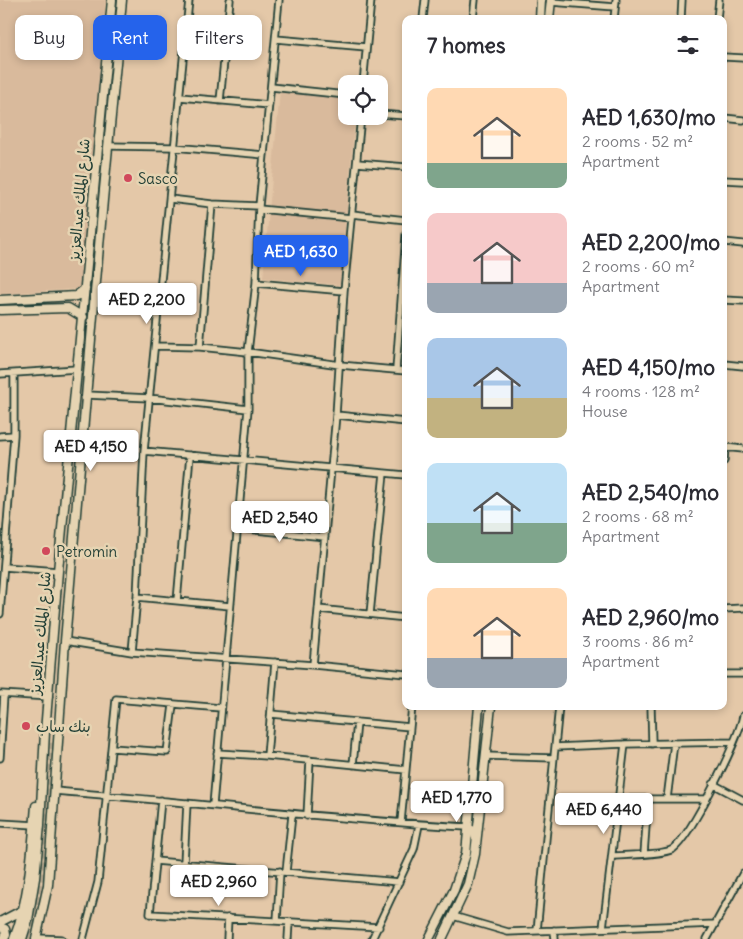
<!DOCTYPE html>
<meta charset="utf-8">
<style>
:root{--surface:#fff;--page:#f2f2f3;--text:#2b2b33;--muted:#7c7c81;--accent:#2563eb}
body{margin:0;font-family:Delius,"Playpen Sans Arabic",sans-serif;background:var(--page);color:var(--text);height:100vh;display:flex;flex-direction:column;font-size:19px;white-space:nowrap}
*{box-sizing:border-box;margin:0}
p{font-size:16px;color:var(--muted)}
.icon{flex:none;width:28px;height:28px;fill:none;stroke:currentColor;stroke-width:2;stroke-linecap:round;stroke-linejoin:round}
.map{position:relative;flex:1;overflow:hidden}
.sheet{position:absolute;left:402px;top:15px;width:325px;height:695px;display:flex;flex-direction:column;background:var(--surface);border-radius:10px;box-shadow:0 2px 8px #0003}
.sheet>*{flex:none}
.banner{position:absolute;left:15px;top:15px;width:312px;height:45px;display:flex;gap:10px}
.buttons{position:absolute;left:338px;top:75px;display:grid;gap:10px}
.buttons a{display:grid;place-items:center;width:50px;height:50px;border-radius:10px;background:var(--surface);box-shadow:0 2px 8px #0003;font-size:25px}
.price{position:absolute;translate:-50% -42px;padding:0 11px;border-radius:5px;background:#fff;color:#222;font-size:16px;line-height:32px;filter:drop-shadow(0 1px 2px #0008)}
.price::after{content:'';position:absolute;left:50%;top:30px;width:15px;height:11px;margin-left:-8px;background:inherit;clip-path:polygon(0 0,100% 0,50% 100%)}
.price.selected{background:var(--accent);color:#fff}
ul{padding:0;list-style:none}
li{display:flex;align-items:center;gap:15px;height:125px;padding:0 25px}
li span{display:grid;place-items:center;flex:none;width:140px;height:100px;border-radius:10px;color:#555}
li>.icon{margin-inline-start:auto}
span .icon{width:60px;height:60px;fill:#fffc;stroke-width:1}
li b{font-size:21px}
h2{display:flex;justify-content:space-between;align-items:center;height:60px;padding:0 25px;font-size:21px}
.tag{padding:0 18px;border-radius:10px;background:var(--surface);box-shadow:0 2px 8px #0003;font-size:18px;line-height:45px}
.tag.selected{background:var(--accent);color:#fff}
.map>svg:first-child{display:block}
.built{fill:#d9ba9c}
.lines{fill:none;stroke-linecap:round;stroke-linejoin:round}
.secondary-tunnel{stroke:#bdac91;stroke-width:8;stroke-dasharray:8 4;stroke-linecap:butt}
.street-casing{stroke:#1f3d34;stroke-width:9}
.secondary-casing{stroke:#1f3d34;stroke-width:11}
.street{stroke:#e6d4b2;stroke-width:5.5}
.secondary{stroke:#e6d4b2;stroke-width:8}
.poi-dot{fill:#d1495b;stroke:#e6d4b2;stroke-width:2}
.labels{text-anchor:middle;dominant-baseline:central;stroke-width:5;stroke-linejoin:round;paint-order:stroke}
.poi-label{font-size:15px;fill:#1f3d34;stroke:#e6d4b2;text-anchor:start}
.street-label{font-size:15px;fill:#1f3d34;stroke:#e6d4b2}
</style>
<div class="map">
<svg width="743" height="939" viewBox="0 0 743 939">
<rect width="100%" height="100%" fill="#e4c8a8"/>
<filter id="ink" filterUnits="userSpaceOnUse"><feTurbulence type="fractalNoise" baseFrequency=".02" numOctaves="2"/><feDisplacementMap in="SourceGraphic" scale="10" xChannelSelector="R" yChannelSelector="G"/><feConvolveMatrix kernelMatrix="1 2 1 2 8 2 1 2 1" color-interpolation-filters="sRGB"/></filter>
<g filter="url(#ink)">
<path class="built" d="M0,0h106l-26,286 -3,3 -77,5z
M280,91l66,6v19h9l-15,169 -77,-7z"/>
<g class="lines">
<path class="secondary-tunnel" d="M29,939l9,-33 4,-22 12,-141"/>
<defs>
<path id="street" d="M551,2l64,5
M423,19l2,-19
M473,19l2,-19
M614,19l2,-19
M681,19l1,-19
M717,19l2,-19
M276,39l90,8
M724,57l19,1
M363,84l8,-84
M271,87l75,8
M180,97l89,8
M220,101l10,-101
M379,114l27,2
M724,118l19,2
M108,146l65,1 91,8
M357,163l49,4
M724,180l19,1
M170,199l42,5 47,2
M259,209l92,9
M352,214l54,6
M724,242l19,2
M256,283l88,8
M724,300l19,1
M156,346l44,1 48,5 92,13 66,6
M200,347l12,-143
M724,364l19,2
M396,370l10,-136
M0,374l77,-5
M87,395l62,3 99,11
M336,415l70,7
M0,436l14,-1
M724,447l19,2
M144,451l262,24
M724,461l1,-14
M237,528l88,9
M4,567l54,4
M137,597l93,9
M177,601l13,-146
M318,609l88,9
M724,609l19,-1
M0,614l14,-179v-61
M370,614l14,-141
M65,641l67,11 181,13 93,9
M132,652l5,-55 7,-146 45,-451
M313,665l23,-250 8,-124 17,-175
M724,674h19
M1,694l48,3
M651,706l1,38
M271,714l139,13
M555,747l70,-3 109,-2
M112,748l55,4 6,-47
M217,753l50,3 139,14
M267,756l8,-94
M485,756l69,2
M0,758l4,-63
M353,765l4,-43
M713,784l30,16
M55,791c138,11 275,29 413,36l5,2 1,8
M618,799h88
M667,799l7,-56
M161,800l-11,114 229,13
M213,805l35,-396v-57l8,-69 3,-77 20,-206
M307,816l3,-56
M401,822l11,-116
M0,823l35,2
M644,854l4,-55
M612,856c13,-1 52,-1 61,-7 18,-13 66,-110 70,-133
M155,861l244,21
M184,863l3,-60
M286,872l6,-57
M453,916l55,16 207,-8
M277,921l3,-50
M603,928l22,-184
M554,930l1,9
M537,931l22,-225
M37,938l25,1
M83,939l15,-57 18,-183 105,9
M227,939l1,-21
M288,939l1,-17
M372,939l42,-90 5,-24
M707,939l36,-66"/>
<path id="secondary" d="M540,19l1,-19
M549,19l2,-19
M0,300l76,-4 9,-7
M0,310l68,-2 15,9
M0,922l23,-12
M0,927l5,2 1,6 -2,4
M14,939c16,-42 18,-89 22,-133
M22,939l6,-19 7,-42 5,-53 5,-93 13,-161 54,-571
M36,939l12,-54 17,-244 38,-441 19,-200
M429,939l25,-49 12,-36 13,-148
M442,939l26,-55 7,-30 16,-148"/>
</defs>
<use href="#street" class="street-casing"/>
<use href="#secondary" class="secondary-casing"/>
<use href="#street" class="street"/>
<use href="#secondary" class="secondary"/>
</g>
</g>
<g class="poi-dot">
<circle cx="128" cy="178" r="5"/>
<circle cx="46" cy="551" r="5"/>
<circle cx="26" cy="726" r="5"/>
</g>
<g class="labels">
<g class="poi-label">
<text x="138" y="178">Sasco</text>
<text x="56" y="551">Petromin</text>
<text x="36" y="726">بنك ساب</text>
</g>
<g class="street-label">
<text transform="translate(79 200) rotate(-85)">شارع الملك عبدالعزيز</text>
<text transform="translate(40 633) rotate(-85)">شارع الملك عبدالعزيز</text>
</g>
</g>
</svg>
<div class="buttons">
<a><svg class="icon" aria-label="locate" viewBox="0 0 24 24"><circle cx="12" cy="12" r="6"/><path d="M12 2v4M12 18v4M2 12h4M18 12h4"/></svg></a>
</div>
<b class="price selected" style="left:301px;top:277px">AED 1,630</b>
<b class="price" style="left:147px;top:325px">AED 2,200</b>
<b class="price" style="left:91px;top:472px">AED 4,150</b>
<b class="price" style="left:280px;top:543px">AED 2,540</b>
<b class="price" style="left:457px;top:823px">AED 1,770</b>
<b class="price" style="left:604px;top:835px">AED 6,440</b>
<b class="price" style="left:219px;top:907px">AED 2,960</b>
<div class="banner">
<a class="tag">Buy</a>
<a class="tag selected">Rent</a>
<a class="tag">Filters</a>
</div>
<section class="sheet">
<h2>7 homes<svg class="icon" aria-label="filters" viewBox="0 0 24 24"><path d="M4 7h16M4 17h16"/><circle cx="9" cy="7" r="2"/><circle cx="15" cy="17" r="2"/></svg></h2>
<ul>
<li><span style="background:linear-gradient(#ffd9b3 75%,#7fa58c 0)"><svg class="icon" aria-label="home" viewBox="0 0 24 24"><path d="M3 11l9-7 9 7M6 9v11h12V9"/></svg></span><div><b>AED 1,630/mo</b><p>2 rooms · 52 m²</p><p>Apartment</p></div></li>
<li><span style="background:linear-gradient(#f6c9c9 70%,#9aa5b1 0)"><svg class="icon" aria-label="home" viewBox="0 0 24 24"><path d="M3 11l9-7 9 7M6 9v11h12V9"/></svg></span><div><b>AED 2,200/mo</b><p>2 rooms · 60 m²</p><p>Apartment</p></div></li>
<li><span style="background:linear-gradient(#a9c7e8 60%,#c2b280 0)"><svg class="icon" aria-label="home" viewBox="0 0 24 24"><path d="M3 11l9-7 9 7M6 9v11h12V9"/></svg></span><div><b>AED 4,150/mo</b><p>4 rooms · 128 m²</p><p>House</p></div></li>
<li><span style="background:linear-gradient(#bfe0f5 60%,#7fa58c 0)"><svg class="icon" aria-label="home" viewBox="0 0 24 24"><path d="M3 11l9-7 9 7M6 9v11h12V9"/></svg></span><div><b>AED 2,540/mo</b><p>2 rooms · 68 m²</p><p>Apartment</p></div></li>
<li><span style="background:linear-gradient(#ffd9b3 70%,#9aa5b1 0)"><svg class="icon" aria-label="home" viewBox="0 0 24 24"><path d="M3 11l9-7 9 7M6 9v11h12V9"/></svg></span><div><b>AED 2,960/mo</b><p>3 rooms · 86 m²</p><p>Apartment</p></div></li>
</ul>
</section>
</div>
